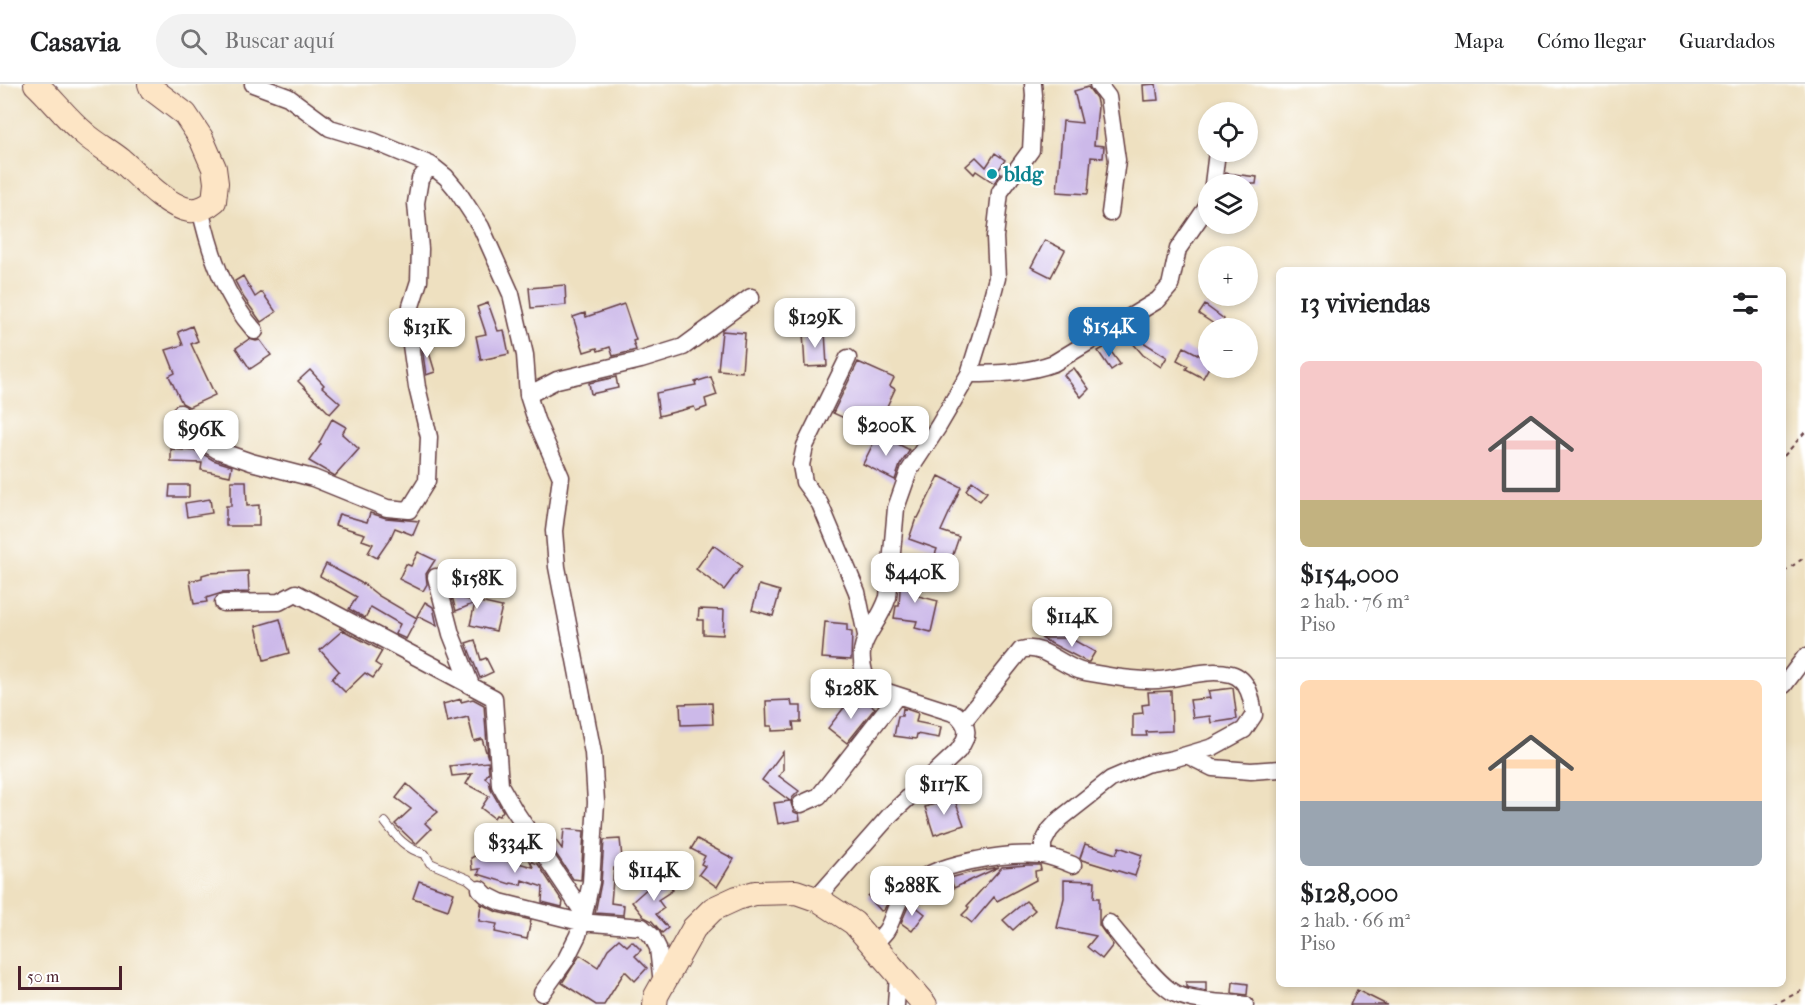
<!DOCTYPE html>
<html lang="es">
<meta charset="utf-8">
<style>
:root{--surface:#fff;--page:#f2f2f2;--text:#202124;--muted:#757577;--line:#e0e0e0;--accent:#1f6fb2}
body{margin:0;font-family:"IM FELL French Canon",serif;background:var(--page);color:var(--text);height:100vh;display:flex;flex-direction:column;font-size:22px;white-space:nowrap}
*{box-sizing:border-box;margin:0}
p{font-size:20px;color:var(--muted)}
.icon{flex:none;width:33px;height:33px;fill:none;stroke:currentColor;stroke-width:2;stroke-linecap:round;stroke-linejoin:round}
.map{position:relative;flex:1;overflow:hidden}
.sheet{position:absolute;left:1276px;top:183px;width:510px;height:720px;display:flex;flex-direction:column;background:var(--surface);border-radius:9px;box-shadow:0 3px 9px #0003}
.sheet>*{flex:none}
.controls{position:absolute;left:1198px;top:18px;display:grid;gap:12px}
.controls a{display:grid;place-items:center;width:60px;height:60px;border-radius:50%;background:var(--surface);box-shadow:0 3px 9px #0003;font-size:30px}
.scale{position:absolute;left:18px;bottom:15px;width:104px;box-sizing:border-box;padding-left:6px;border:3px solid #4a1f2b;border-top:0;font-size:16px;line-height:21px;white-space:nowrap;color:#4a1f2b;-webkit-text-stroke:4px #fff;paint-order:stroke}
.price{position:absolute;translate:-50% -51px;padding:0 14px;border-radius:12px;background:#fff;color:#222;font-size:20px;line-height:39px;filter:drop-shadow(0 2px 3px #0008)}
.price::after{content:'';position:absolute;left:50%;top:36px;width:18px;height:14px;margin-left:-9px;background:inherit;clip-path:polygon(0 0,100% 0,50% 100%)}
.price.current{background:var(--accent);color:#fff}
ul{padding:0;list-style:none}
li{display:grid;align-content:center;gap:12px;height:318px;padding:0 24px}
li+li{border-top:2px solid var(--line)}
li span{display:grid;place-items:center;height:186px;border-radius:9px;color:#555}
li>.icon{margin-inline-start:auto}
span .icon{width:108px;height:108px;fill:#fffc;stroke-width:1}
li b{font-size:26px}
h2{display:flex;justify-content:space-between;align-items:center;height:72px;padding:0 24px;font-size:26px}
header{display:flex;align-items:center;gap:36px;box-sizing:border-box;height:84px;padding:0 30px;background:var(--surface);border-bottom:2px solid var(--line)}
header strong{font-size:28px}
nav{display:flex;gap:33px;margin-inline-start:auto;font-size:21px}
.search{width:420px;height:54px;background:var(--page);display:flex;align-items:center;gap:15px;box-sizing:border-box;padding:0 21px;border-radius:33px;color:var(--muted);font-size:22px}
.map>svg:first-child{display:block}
.building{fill:#ccb9e9}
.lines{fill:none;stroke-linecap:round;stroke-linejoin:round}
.lane-casing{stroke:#633c41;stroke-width:10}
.street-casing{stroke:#633c41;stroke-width:19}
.secondary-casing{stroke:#633c41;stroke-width:26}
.path{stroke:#633c41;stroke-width:2;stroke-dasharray:4.5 4.5;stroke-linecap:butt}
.lane{stroke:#fff;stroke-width:8}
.street{stroke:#fff;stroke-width:16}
.secondary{stroke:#fde5c5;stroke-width:24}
.culture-dot{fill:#0f9aa8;stroke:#fff;stroke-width:2}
.labels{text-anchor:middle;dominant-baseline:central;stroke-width:5;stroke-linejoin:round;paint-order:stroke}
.culture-label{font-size:21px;font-weight:bold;fill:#0d838f;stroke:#fff;text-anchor:start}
</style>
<header>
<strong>Casavia</strong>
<div class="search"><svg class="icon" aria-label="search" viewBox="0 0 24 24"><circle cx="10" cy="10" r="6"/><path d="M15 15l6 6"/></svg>Buscar aquí</div>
<nav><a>Mapa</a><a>Cómo llegar</a><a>Guardados</a></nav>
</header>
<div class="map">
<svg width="1805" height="921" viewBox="0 0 1805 921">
<rect width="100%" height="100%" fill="#fff"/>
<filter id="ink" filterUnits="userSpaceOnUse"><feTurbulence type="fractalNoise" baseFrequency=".0167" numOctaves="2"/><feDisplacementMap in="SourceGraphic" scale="12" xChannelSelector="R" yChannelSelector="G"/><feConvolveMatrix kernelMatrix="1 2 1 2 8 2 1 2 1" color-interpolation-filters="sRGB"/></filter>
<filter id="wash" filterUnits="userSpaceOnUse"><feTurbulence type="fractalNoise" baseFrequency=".008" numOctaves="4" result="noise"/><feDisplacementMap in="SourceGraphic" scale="24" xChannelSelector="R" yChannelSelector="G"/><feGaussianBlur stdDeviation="1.35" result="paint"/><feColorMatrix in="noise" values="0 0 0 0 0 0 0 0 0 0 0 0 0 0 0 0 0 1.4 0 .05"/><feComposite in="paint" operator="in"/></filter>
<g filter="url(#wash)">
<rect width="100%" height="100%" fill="#eee0c0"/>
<g id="blocks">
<path class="building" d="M1156,0l2,16 -14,1 -1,-16z
M1088,3l8,11 2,9 -4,38 10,1 -1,12 -12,-1 -3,37 -31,-2 6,-71 19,2 -8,-32z
M995,69l10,7 -7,11 3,2 -7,10 -18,-12 -2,3 -8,-8 10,-9 10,10z
M1225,89l32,4 -1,7h-32z
M1045,156l20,10 -14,27 -20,-10z
M243,192l12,21 7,-5 14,20 -15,10 -17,-24 -9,-17z
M565,201l1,20 -35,3 -2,-20z
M488,219l10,28 6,-1 5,24 -28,6 -5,-24 10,-2 -9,-27z
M624,220l12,36 -3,1 3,9 -23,6 -3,-9 -12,4 -1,-3 -13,4 -11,-35 12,-4 1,4z
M1205,221l19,14 -4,9 -21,-14z
M192,242l6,15 -7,3 24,51 -26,12 -7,-4 -13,-27 6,-3 -9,-23 17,-5 -5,-13z
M722,247l23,2 -3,39 -24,-2z
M825,247l2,35 -22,1 -2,-35z
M1127,248l40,25 -6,10 -18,-12 -18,-21z
M249,255l7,2 4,-1 11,15 -21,14 -14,-21z
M425,255l10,33 -9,3 -5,-35z
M1107,262l13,18 -9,6 -13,-19z
M1184,263l25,13v7l-6,11 -17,-9 2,-3 -11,-6z
M858,278l36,16 -4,8 5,3 -20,43 -42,-19z
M1074,284l15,21 -8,8 -17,-22z
M310,286l14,15 -2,2 18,16 -10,11 -32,-33z
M616,293l2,11 -27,6 -2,-11z
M711,293l6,18 -12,4 2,8 -11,4 -2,-4 -35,9 -3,-23 40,-8 -1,-3z
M332,335l14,8 -4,7 17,15 -24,27 -26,-15 12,-17 -2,-1z
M878,350l32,16 -10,15 -5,15 -32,-16z
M171,365l27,2 15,9 19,6 -2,10 -29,-6 1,-7 -31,-1z
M939,392l22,11 -20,44 18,6 -11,32 -16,-6 5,-14 -28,-10 7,-21h2z
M231,397h15l1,25 12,-1v21h-33v-20h5z
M972,397l15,11 -7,9 -14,-11z
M170,401h19v12h-20z
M210,415l2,14 -25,4 -2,-14z
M370,429l16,5 33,3 -6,14 -18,-7 -5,11 -13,19 -9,-5 5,-9 -11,-4 3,-6 -30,-9 4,-11 28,8z
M713,461l29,21 -18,24 -28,-21z
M418,468l17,8 -9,14 1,10 -4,7 -24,-12 7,-15 5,2z
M326,480l39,21 14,11 38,22 -11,21 -11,-5 5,-10 -29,-17 -6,11 -16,-9 8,-12 -37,-21z
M248,487l1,21 -27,1 -16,5 1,4 -13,2 -4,-23 12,-3v-3l7,-2z
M901,490h17v22l20,5 -7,31 -16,-4 2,-7 -23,-3 2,-12h3z
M456,496l6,18 40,9 -6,24 -26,-6 5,-22 -19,8 -8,-29z
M759,501l21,6 -7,25 -21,-6z
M425,518l8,5 4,19 -20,-10z
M699,525l25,1 -1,25 -20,-1v-14h-5z
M280,535l9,34 -25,7 -8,-34z
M825,538l22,2v7l5,1 -1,28 -29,-2z
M339,544l43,23 -7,12 6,4 -8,11 -8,-5 -20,19 -13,-13 7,-8 -19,-21 23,-20z
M1041,554h29l25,14 -6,10h-2z
M475,556l6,20 5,-2 7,14 -13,6 -14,-35z
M1233,604l4,31 -26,4 -1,-7 -17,2 -3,-18 20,-2 -2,-7z
M1171,607l1,40 -26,1 1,4h-14v-22l10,-1 -1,-8 7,-1 -1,-12z
M461,615v3l12,-3 11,6 4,53 -6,-19 -8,2 -6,-24 -21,5 -4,-18z
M863,615l12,9 -28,35 -19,-15 22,-28 7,7z
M791,616l1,6h9v16h-8l1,8 -22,1v-5h-5l-1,-25z
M712,619l1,21 -32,1 -1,-21z
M903,624l15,5 -2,9 25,5 -2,11 -22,-4 -1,5 -22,-3 4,-20h4z
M783,668v18l-4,6 20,15 -7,7 -1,5 3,9 5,2 1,6 -22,4 -4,-21 16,-2 -28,-21z
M488,678l1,10 -4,6 4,3 2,9 12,21 -4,5 -3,-1 -2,3 -13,-10 8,-12 -23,-12 6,-10 -20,2 -2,-10z
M407,700l31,28 -13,11 6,6 -15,15 -21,-20 16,-15 -15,-11z
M954,714l10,27 -30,10 -9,-28z
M537,742l13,1 -3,1 15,21 2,-20 20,2 -3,49 -8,-1z
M620,755l3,28 -9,1 -3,35 13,2 -1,10 -28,-2 6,-30 3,-43z
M697,755l37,20 -17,28 -18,-13 6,-8 -4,-2 4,-8 -14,-7z
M1085,760l31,10 3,-7 23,8 -7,21 -53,-16 -2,-2z
M489,764v7l44,12 -3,-6 8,3 25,38 -1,5 -20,-5 1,-15 -21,-7 -1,5 -10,-2 -1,1 -32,-10 2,-5 -8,1 -1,-12z
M1027,781h13l1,5 -6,1 1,9 -39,21 -3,-4 -22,26 -10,-8 7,-7 -2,-2 35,-39z
M999,783l-45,21 -4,-10 22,-6z
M665,793l8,13 -15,10 6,8 -8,6 12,14 -6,5 -10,-12 -8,-4 -12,-15 19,-17z
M888,795l7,8 -11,23 -3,1 -13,-15z
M1064,796l31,1 -1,17h5v27l14,20 -11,14 -15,-12 9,-11 -39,-8 7,-30z
M419,797l35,12 -6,17 -35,-12z
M1026,817l9,9 -22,20 -10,-10z
M910,818l15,12 -13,17 -11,-8z
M481,820l16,8 34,8 -4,19 -32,-7 2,-8 -18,-3z
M619,855l8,7 5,-5 9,9 -6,6 12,12 -12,13 -10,-10 -21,34h-8l-34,-22 18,-28 18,12 10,-18z
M1186,898h20v9l-20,-4z
M1233,898l15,2 -1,11 -15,-2z
M1357,906l30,15h-37z"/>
</g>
</g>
<g filter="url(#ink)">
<use href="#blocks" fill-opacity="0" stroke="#633c41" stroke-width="1.5"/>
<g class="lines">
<defs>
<path id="lane" d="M385,738c12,16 21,27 40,32l5,9 38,16 12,10"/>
<path id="street" d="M253,0l35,13 42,31 43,13 58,24
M1098,0l10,13 9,63 -7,53
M1213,100l4,-32
M200,124c10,44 24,89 55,123
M848,274l-43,88 -4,19 3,17 16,22 37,88 9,43
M969,290c29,0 58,-1 85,-11l104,-63 12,-14 8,-37 29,-42 2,-7
M528,311l29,-15 84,-20 42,-13 68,-50
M180,329l4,7 16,14 4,8 13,8 34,12 62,16 74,30 22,2 18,-29 2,-44 -12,-50 -7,-49 1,-32 8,-25 1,-32 -4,-46 4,-24 11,-14 15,12 10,12 25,38 30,67 14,61 3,40 8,25 25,57 -7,54 3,36 36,186 3,49 -5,80 -7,32
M436,493l15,57 20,51
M223,519l56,-1 17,-9 198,105 6,87 13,23 71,106 -6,21 -13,26 -23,32
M1784,601l21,-28
M964,637l57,-71c23,-7 42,18 64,22 23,4 49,9 73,8 24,-2 49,-12 73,-6 18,5 21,26 23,41l-10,15 -31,17 -40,12 -27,5 -35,15 -51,40 -10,11 -7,13v12
M1187,671l26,13 38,3 29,-2
M801,720l18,-8 78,-100
M480,805l6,6 14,7 80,20 62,5 10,9 6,12 4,36
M815,816l76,-86 67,-63c11,-15 12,-24 -2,-37l-87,-28c-20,-47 6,-50 19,-89l8,-89 13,-37 29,-44 31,-53 17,-55 11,-41 -2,-41 5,-45 31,-42 3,-55 -1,-11
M1109,839c15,17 49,63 67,71 21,9 46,8 69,11
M873,861c4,-4 9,-9 13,-14 8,-12 9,-28 20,-41 25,-27 101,-38 136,-35 11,2 21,6 31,10
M896,921l2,-31"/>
<path id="secondary" d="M36,0c17,16 31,35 49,50 11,10 25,17 37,27 17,15 44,45 67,49 9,1 18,-3 25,-9l2,-18 -2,-15 -13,-30 -16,-24 -33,-25 -2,-5
M655,921l1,-9 38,-68 19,-19 24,-11 18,-5 41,-1 23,8 35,23 71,82"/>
</defs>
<use href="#lane" class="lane-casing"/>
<use href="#street" class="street-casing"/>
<use href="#secondary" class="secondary-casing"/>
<path class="path" d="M1784,372l21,-24
M1784,488l21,-15
M1773,921l32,-16"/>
<use href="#lane" class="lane"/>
<use href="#street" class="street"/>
<use href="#secondary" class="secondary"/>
</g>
</g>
<circle class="culture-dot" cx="992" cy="90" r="6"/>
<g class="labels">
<g class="culture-label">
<text x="1004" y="90">bldg</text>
</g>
</g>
</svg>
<div class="controls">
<a><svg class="icon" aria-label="locate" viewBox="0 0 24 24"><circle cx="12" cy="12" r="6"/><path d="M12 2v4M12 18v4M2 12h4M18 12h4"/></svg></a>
<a><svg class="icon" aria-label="layers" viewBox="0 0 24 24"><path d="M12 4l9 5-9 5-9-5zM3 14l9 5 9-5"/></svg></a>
<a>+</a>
<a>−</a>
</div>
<div class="scale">50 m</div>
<b class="price" style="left:815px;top:265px">$129K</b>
<b class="price current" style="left:1109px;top:274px">$154K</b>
<b class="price" style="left:427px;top:275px">$131K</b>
<b class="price" style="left:886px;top:373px">$200K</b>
<b class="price" style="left:201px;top:377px">$96K</b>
<b class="price" style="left:915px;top:520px">$440K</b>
<b class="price" style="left:477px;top:526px">$158K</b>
<b class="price" style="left:1072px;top:564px">$114K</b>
<b class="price" style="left:851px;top:636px">$128K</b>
<b class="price" style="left:944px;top:732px">$117K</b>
<b class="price" style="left:515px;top:790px">$334K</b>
<b class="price" style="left:654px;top:818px">$114K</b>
<b class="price" style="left:912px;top:833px">$288K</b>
<section class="sheet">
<h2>13 viviendas<svg class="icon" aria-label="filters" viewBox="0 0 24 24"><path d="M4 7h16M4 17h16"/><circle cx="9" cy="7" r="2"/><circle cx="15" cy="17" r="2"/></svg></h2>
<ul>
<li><span style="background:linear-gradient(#f6c9c9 75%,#c2b280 0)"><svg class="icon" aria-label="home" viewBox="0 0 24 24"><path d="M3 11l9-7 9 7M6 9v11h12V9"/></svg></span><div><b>$154,000</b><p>2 hab. · 76 m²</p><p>Piso</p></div></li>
<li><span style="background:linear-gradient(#ffd9b3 65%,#9aa5b1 0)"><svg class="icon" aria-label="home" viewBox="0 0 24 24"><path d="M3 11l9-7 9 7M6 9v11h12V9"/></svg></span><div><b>$128,000</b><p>2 hab. · 66 m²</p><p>Piso</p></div></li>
</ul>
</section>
</div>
